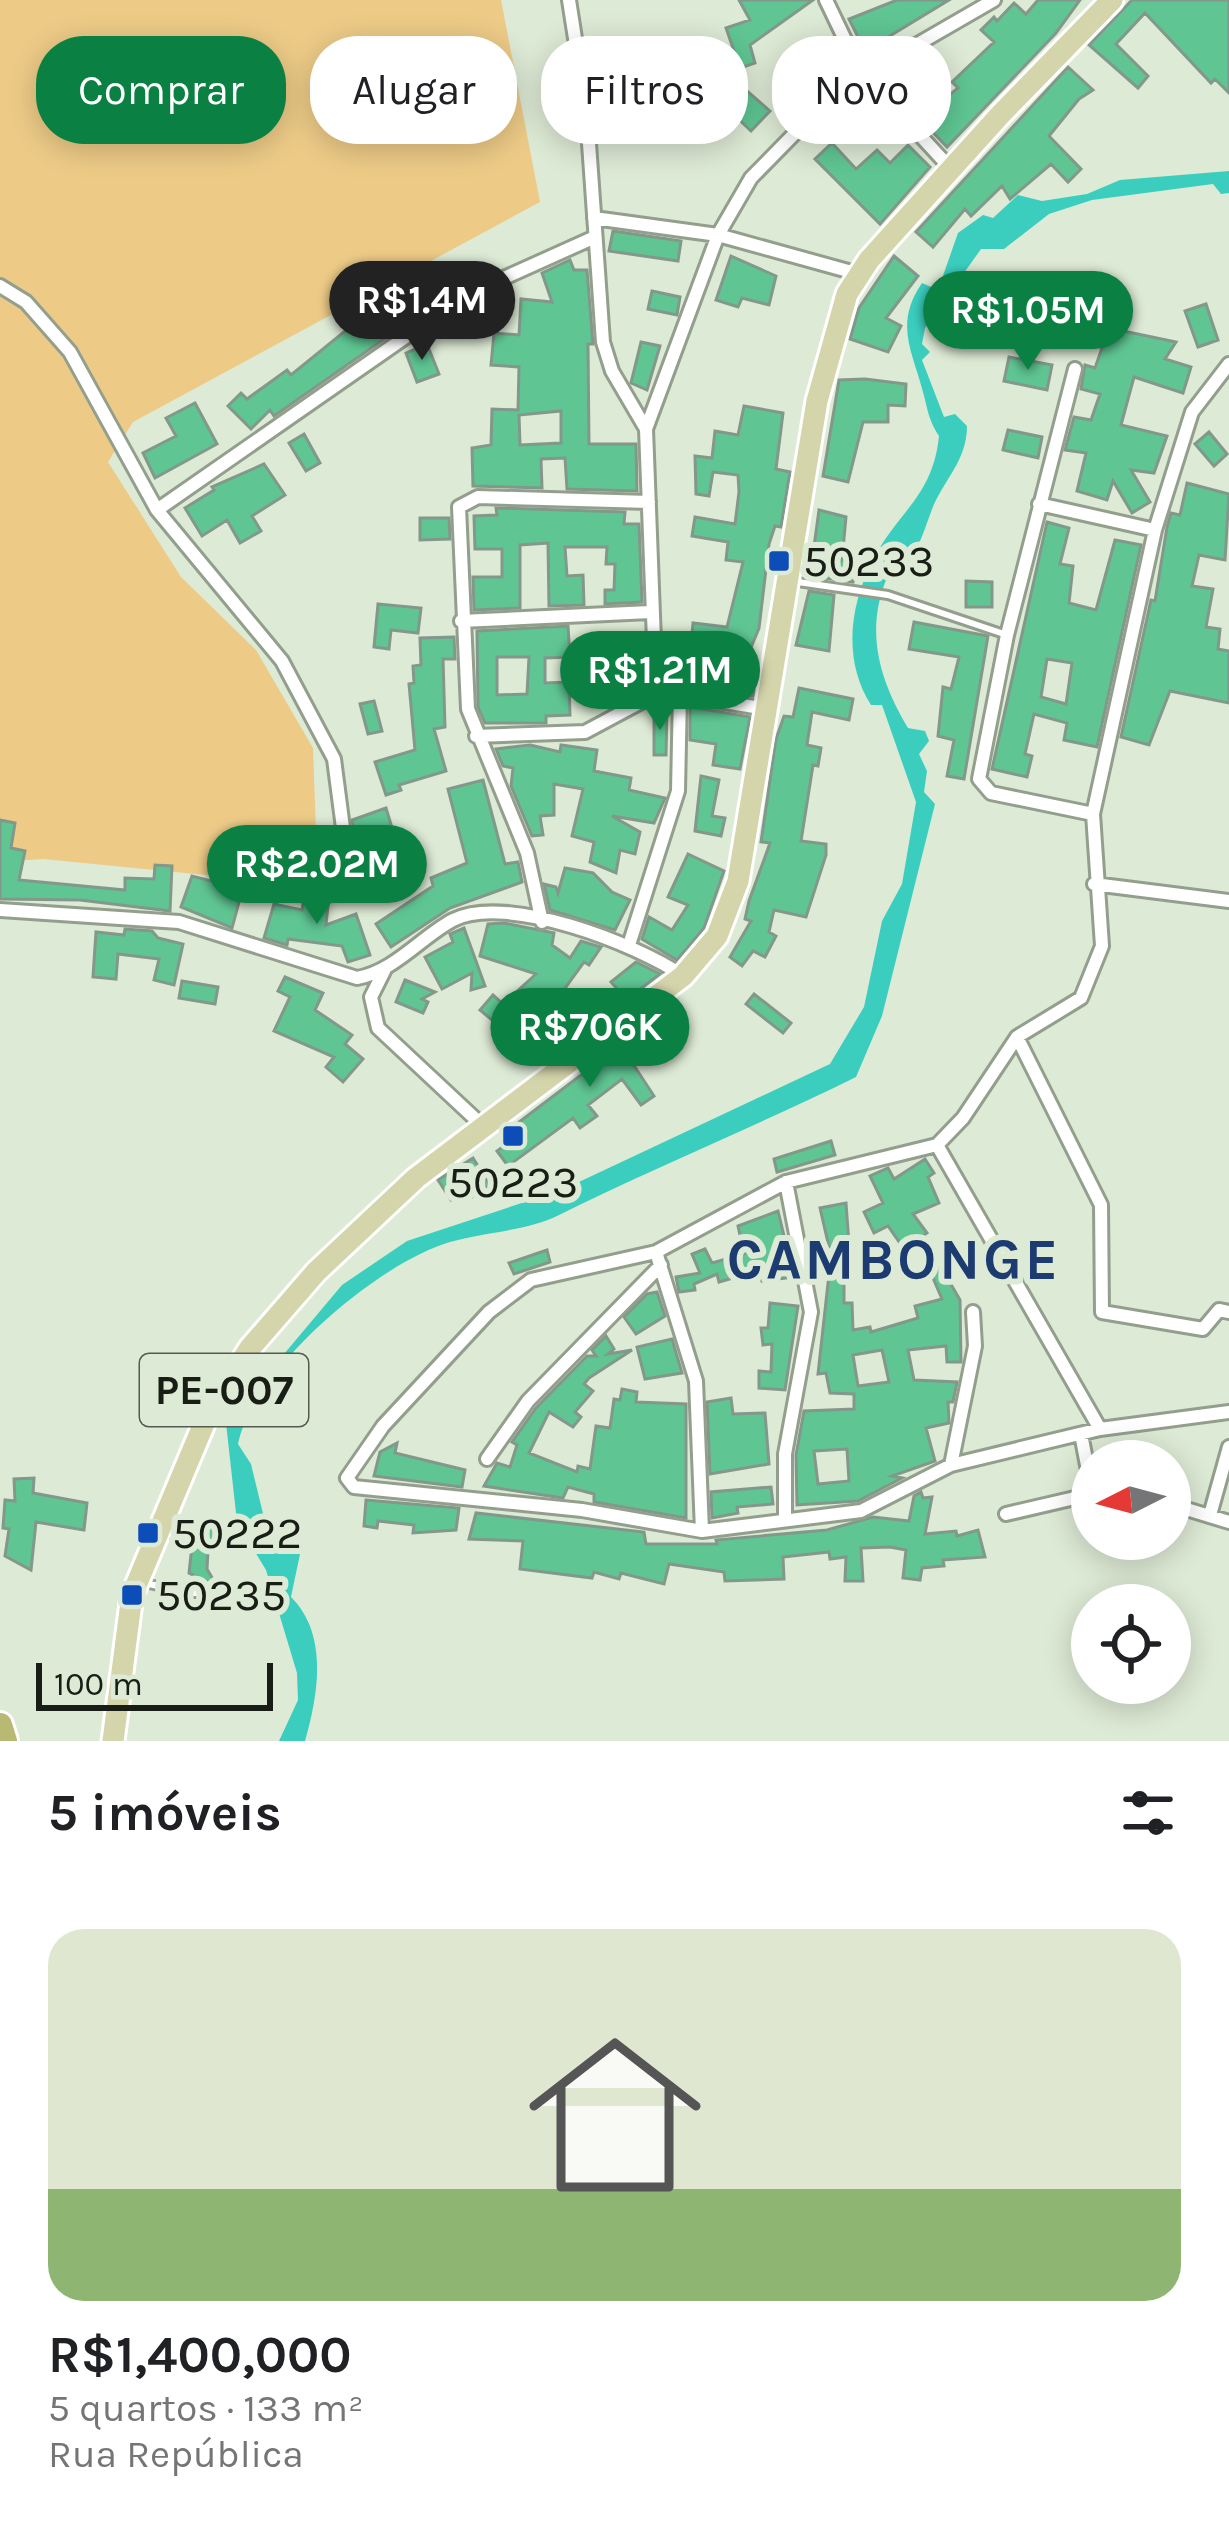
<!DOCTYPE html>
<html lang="pt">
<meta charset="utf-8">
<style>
:root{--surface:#fff;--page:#f2f2f2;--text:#202124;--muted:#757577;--line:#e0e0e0;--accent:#0b8043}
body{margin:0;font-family:Karla,sans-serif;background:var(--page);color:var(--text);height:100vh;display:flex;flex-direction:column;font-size:45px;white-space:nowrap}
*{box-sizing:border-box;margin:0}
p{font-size:39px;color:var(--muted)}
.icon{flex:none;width:66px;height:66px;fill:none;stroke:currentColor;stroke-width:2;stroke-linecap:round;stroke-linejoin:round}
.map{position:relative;height:1741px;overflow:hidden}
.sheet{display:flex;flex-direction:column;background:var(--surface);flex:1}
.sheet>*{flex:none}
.guide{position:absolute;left:36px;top:36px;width:1158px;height:108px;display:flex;gap:24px}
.needle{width:78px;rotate:264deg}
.fabs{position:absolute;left:1071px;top:1440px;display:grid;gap:24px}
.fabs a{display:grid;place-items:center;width:120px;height:120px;border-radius:50%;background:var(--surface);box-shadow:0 6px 30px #0003;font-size:60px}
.scale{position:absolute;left:36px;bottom:30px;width:237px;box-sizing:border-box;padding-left:12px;border:6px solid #181d15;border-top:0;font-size:33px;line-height:42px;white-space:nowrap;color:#181d15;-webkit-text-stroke:9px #ddead5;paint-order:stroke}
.price{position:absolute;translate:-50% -102px;padding:0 27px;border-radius:42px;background:var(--accent);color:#fff;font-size:39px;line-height:78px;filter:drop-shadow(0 3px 6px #0008)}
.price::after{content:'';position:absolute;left:50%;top:72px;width:36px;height:27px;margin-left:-18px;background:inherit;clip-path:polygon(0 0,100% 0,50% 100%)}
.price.selected{background:#222;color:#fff}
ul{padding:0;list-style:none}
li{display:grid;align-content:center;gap:24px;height:636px;padding:0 48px}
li+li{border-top:3px solid var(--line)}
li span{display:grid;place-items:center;height:372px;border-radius:36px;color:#555}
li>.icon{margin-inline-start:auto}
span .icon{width:216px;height:216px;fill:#fffc;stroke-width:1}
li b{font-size:51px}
h2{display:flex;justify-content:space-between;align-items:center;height:144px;padding:0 48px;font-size:51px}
.tag{padding:0 42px;border-radius:48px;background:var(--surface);box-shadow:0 6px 30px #0003;font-size:42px;line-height:108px}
.tag.selected{background:var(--accent);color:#fff}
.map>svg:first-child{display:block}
.green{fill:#edcb87}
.water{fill:#3bcebf}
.building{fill:#5fc693;stroke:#82988b;stroke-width:3;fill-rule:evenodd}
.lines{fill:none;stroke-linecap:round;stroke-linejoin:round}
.lane-casing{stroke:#939f8c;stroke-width:12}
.street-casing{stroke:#939f8c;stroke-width:18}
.primary-casing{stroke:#fff;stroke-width:27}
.highway-casing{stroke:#fff;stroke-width:30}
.lane{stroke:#fff;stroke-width:6}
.street{stroke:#fff;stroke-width:12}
.primary{stroke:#d4d5ab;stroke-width:21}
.highway{stroke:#b8b973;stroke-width:24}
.poi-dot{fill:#0c4db8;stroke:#ddead5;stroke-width:4.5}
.labels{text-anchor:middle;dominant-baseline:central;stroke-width:12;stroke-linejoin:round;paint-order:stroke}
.shield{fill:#ddead5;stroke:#535a4f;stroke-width:3}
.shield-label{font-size:42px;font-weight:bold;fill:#181d15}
.poi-label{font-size:45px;fill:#181d15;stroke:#ddead5;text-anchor:start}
.district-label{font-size:57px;font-weight:bold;letter-spacing:3px;fill:#1c3b70;stroke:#ddead5}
</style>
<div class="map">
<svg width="1229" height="1741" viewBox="0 0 1229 1741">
<rect width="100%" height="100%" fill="#ddead5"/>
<path class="green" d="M0,0h501l39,202 -407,220 -25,40 73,115 75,73 57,98 5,138 -275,-27 -43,3z"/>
<path class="water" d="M1229,171v22l-8,1 -8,-10 -121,16 -43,14 -45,35h-23l-56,79 -3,16 8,8 -8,8 22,57 11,-3 12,12c0,36 -25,55 -36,86 -10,27 -17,54 -45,68 -21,53 -6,101 22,148l17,3 4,10 -10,13 8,17 -3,21 11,12 -53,212 -26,61c-99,49 -201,90 -299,139 -31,15 -73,16 -107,26 -72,21 -197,127 -212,202l13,20 16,66 18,10 11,-4 4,18 -9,43c38,38 27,98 14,144h-26l19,-41 -1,-27 -31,-103 -29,-48 -11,-99 116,-138 65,-44 157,-52 266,-125 34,-57 18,-86 20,-37 14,-82 -34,-97h-11c-28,-44 -22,-99 2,-145 24,-48 60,-63 66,-124 -11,-17 -11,-26 -16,-44 -11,-42 -29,-68 -1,-109l16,7 20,-57 25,-18 10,3 25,-23 24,6 45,-7 33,-14z"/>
<path class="building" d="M739,0h74l-63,45 5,18 -15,5 -14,-40 24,-8z
M897,0h52l-84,51 -16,-32z
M1038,0h42l-24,33 -109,114 -27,-28 38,-31 -6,-6 42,-40 -13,-12 13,-13 3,4 17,-18 12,11z
M1132,0h97v93l-14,-14 -4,4 -66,-70 -29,31 32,32 -10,12 -49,-43z
M817,51l15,23 -37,25 -9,-16 22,-12 -6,-10z
M1068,67l25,23 -14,9 -30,37 32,33 -13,13 -17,-18 -41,35 -8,-13 -31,30 -6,-7 -32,38 -17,-15z
M747,91l23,20 -19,20 -22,-21z
M832,143l24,26 21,-19 13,13 18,-18 22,22 -50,57 -65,-65z
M613,231l68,10 -3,20 -69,-10z
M731,256l45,20 -7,29 -27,-7 -4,9 -22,-7z
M894,256l24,20 -32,42 15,8 -13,26 -38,-13 9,-31z
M570,260l4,10h13l6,74h-5l1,100h47l1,47 -70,-2 -2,-31 -24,1 1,29 -69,-2 -1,-38 19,-3 1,-36 26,1 1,-43 -28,-2 3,-32 25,2 2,-36 31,3 -10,-29zM561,411v32l-41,2 -1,-30z
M405,273l25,17 -10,15 -25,-17z
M652,291l28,6 -3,18 -29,-6z
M361,300l35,25 -9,12 -113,79 -4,-6 -19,19 -23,-23 13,-13 6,6 40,-29 4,5 69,-56 -9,-6z
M1206,304l12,36 -20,7 -13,-36z
M1109,328l67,14 -11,17 26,8 -8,26 -49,-16 -13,48 46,11 -13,37 -23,-3 19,32 -18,11 -19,-32 -6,19 -30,-9 9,-38 -21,-3 9,-33 17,3 9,-26 -19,-5 4,-24 10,3z
M641,342l19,4 -13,44 -16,-7z
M427,344l12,30 -22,8 -11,-29z
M1009,357l43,8 -5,25 -43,-9z
M865,379l41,5 -1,22 -17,-1v17h-25l-15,60 -25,-6 16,-96z
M195,403l22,41 -62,34 -12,-25 33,-17 -10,-18z
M744,406l39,7 -7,56 14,3 -9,55 -6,-1 -6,18 -10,84 -9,22 -6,37 10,3 -1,6 -60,-10 4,-16 -8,-2 4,-45 34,4 16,-65 -17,-2 2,-18 -36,-6 3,-19 40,7 4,-32 -1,-17 -25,-3 -4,24 -13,-2 -1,-38 17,2 3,-27 23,4z
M1008,430l34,7 -4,21 -35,-8z
M1209,432l18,22 -13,12 -19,-22z
M304,434l16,29 -14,8 -17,-28z
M264,464l21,31 -33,21 9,15 -21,12 -13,-23 -25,16 -17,-28 29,-18 -2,-3z
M1187,483l42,11 -4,66 -26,-5 -7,31 21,3 -7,38 14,2 -2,20 11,2v52l-59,-12 -21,54 -28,-8 30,-137 4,1 12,-74 4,-14 9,2z
M496,508l129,4 -1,12h15l3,78 -37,2v-14h9l1,-26h-9l1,-17h-42l2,29 16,-1 1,30 -35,1 -1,-63 -28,2v63l-46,2 -1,-33h29v-28h-27l-1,-33 23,-1z
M819,510l27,7 -4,43 14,3 -3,19 -43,-6z
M420,518h29l1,21 -30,1z
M1047,522l22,6 -9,36 13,2 -4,37 27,7 19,-70 26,5 -44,202 -33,-7 3,-17 -33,-9 -9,40 7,2 -5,21 -35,-8zM1047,659l25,4 -6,41 -25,-7z
M966,581l26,1v25h-26z
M809,591l25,4 -5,56 -33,-6z
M378,604l43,4 -3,25 -27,-3 -2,19 -15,-2z
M914,622l74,14 -24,143 -17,-3 7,-36 -16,-4 5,-49 8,2 8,-32 -50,-8z
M568,626l2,31 -25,1v25l24,-1 1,33 -24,1v7h-61l-7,-16 -1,-76zM497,657h32l-2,37 -30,1z
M454,637l1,22h-12l2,68 -11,2 12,42 -47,14 2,5 -15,5 -11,-33 40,-12 -6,-66 5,-1 -1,-17 8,-1 -1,-27z
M642,644l1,16 -17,38 -30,-10 11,-25 19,8 -1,-26z
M799,688l54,11 -4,21 -37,-8 -5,33 14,3 -3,18 -5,-1 -12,76 25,3v11l-20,62 -32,-7 -5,22 7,4 -11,21 -12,-6 -11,15 -12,-9 21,-36 -6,-2 4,-18 21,-58 -9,-1 15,-103 8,-23 9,1z
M374,701l8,30 -14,3 -8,-30z
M690,707l60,10 -10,52 -27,-4 3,-21 -26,-4z
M654,712h13l-1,43h-12z
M530,745l30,7 1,-7 36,5 -3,21 37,7 -2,12 36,8 -11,25 -42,-7 28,16 -5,22 -15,-4 -4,23 -26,-11 4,-20 -22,-6 11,-47 -29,-5v31l-14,1 3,19 -11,1 -21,-50 2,-18 -10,-2 -7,-17z
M701,776l18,4 -7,36 13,2 -4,18 -26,-5z
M483,780l22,84 13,-2 4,20 -72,26 -59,39 -15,-23 57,-38 -2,-8 36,-15 -19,-74z
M386,808l7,23 -37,12 -4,-23z
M0,820l15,3 -4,25 14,3 -6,29 106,10v-12l29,1 1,-14 17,1 -2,45 -90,-11 -80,-1z
M688,854l36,17 -20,57 -27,32 -35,-21 7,-22 23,13 16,-25 -20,-8z
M565,868l28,5 19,19 18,8 -15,30 -65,-20 -6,-26 12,3 2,6z
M228,875l17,5 -13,48 -51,-21 11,-31 34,9z
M305,892l24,4 -3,29 30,-11 14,41 -22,7 -6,-16 -54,-7 -1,6 -23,-7 10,-34 28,6z
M504,923l50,10 -2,12 18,13 11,-17 20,6 -12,18 -5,-3 -61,84 -43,-36 13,-15 10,9 33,-30 -56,-18 8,-32z
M464,928l21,58 -14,4 1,-17 -30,16 -17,-32 28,-15 -3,-8z
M125,929l27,2 6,7 25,6 -9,41 -20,-5 5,-21 -41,-5 -2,25 -23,-2 3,-45 28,3z
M636,962l24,12 -55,42 -7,-9 21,-16 -8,-9z
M285,977l38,16 -8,17 37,25 -7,9 18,15 -20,23 -17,-15 8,-10 -60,-26 16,-34 -12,-6z
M405,980l30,12 -13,7 6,3 -5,11 -27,-11z
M182,981l36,6 -3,17 -36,-6z
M754,994l37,29 -8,10 -37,-29z
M664,1012l15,19 -46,33 21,32 -13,9 -19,-26 -34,26 9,11 -17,12 -7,-10 -65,48 -11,-15 18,-13 -5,-9z
M831,1141l4,14 -58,17 -3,-13z
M473,1158l17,27 -18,12 -5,-7 -16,10 -13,-20z
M925,1159l9,14 -6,4 11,26 -26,11 14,19 -23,16 -16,-23 -14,7 -10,-21 19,-9 -13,-27 18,-8 6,11z
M846,1203l3,41 -20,3 -9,-39z
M778,1211l16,66 -32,4 -2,-11 -41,12 -2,-8 -23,10 1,6 -16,2 -3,-15 24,-4 -8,-19 13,-5 7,14 32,-9 -6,-28z
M547,1250l3,12 -36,12 -5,-11z
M948,1263l6,16 -5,2 11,19 1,62h-14l-1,-16 -38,4 6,30 43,2 -4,20h-5l1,21 -23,5 9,33 -43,15 10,2 -44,23 -61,4 -1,-50 8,-44 50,-2v-15l-24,-1 -4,-20 -8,1 11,-100 15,1v28h8l1,27 17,-3 1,5 47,-14 -3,-12 27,-7 -12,-28zM882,1350l7,32 -31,4 -5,-31zM847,1449l2,32 -31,3 -4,-33z
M657,1292l8,24 -29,18 -12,-17 23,-23z
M770,1303l28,3 -13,84 -26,-2v-17l12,1 1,-28 -9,1 -2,-17h7z
M606,1336l8,13 -6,5 24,-4 -43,28 -5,6 9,7 -18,21 6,5 -8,10 -24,-15 -20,41 48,19 1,-6 12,3 6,-43 14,2 4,-29 6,1 2,-11 15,3 -1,10 50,2v114l-92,-16v-8l-26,-7 -5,11 -79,-12 13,-23 13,4 7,-22 -5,-3 24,-34 51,-52h9l-4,-6z
M672,1339l10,34 -37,6 -8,-32z
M731,1398l2,16 32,-1 4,51 -59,10 -3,-72z
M397,1443l-2,10 70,17 -3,17 -88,-11 6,-24z
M34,1478l-1,15 54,10 -3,27 -48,-8 -5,48 -26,-14 4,-27 -6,-1 2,-28 10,1 -1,-22z
M771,1487l2,17 -36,3 1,6 -26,5 -1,-26z
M921,1492l2,6 9,-1 -7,37 31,-3 1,5 21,-6 7,27 -42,3 1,6 -22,2 -2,12 -17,-2 3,-28 -16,-3 -29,1 2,33h-18l1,-24 -16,2 -1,-7 -46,5 1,22 -59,2 -1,-9 -55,-8 -5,20 -43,-11 -2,6 -25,-7 -2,6 -72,-9 3,-28 -54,-2 7,-26 168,19 2,12h71l-1,-4 111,-10 46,-13 36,4 5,-25z
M366,1500l93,8 -3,22 -43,3 1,-8 -36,-4 -1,7 -13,-2z
M194,1527h19l3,24h-8l-1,18 10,17 -28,-13z"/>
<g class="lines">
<defs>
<path id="lane" d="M791,581l97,14 116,39
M141,1582l46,11h36"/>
<path id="street" d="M569,0l18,115 16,227 9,29 34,58
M826,0l33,69 93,101
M594,218l124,17 141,39
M0,286l26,16 44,50 87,158 125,151 52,98 12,92
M1229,364l-37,48 -37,118 -62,284 9,132 -21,52 -64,39 -54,81 -26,27 -151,37 -130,70 -125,28 -42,32 -106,114 -36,52 7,9 228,23 120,21 159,-20 90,-46 149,-36 129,-17
M1075,369l-68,266 -28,144 12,14 102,21
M1039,504l116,26
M157,510l309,-215 129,-58
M461,621l189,-9
M656,694l-10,-265 72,-194 33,-57 51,-52 64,-52 128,-74
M476,736l109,-4 71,-38 14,-1 96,16
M1094,884l135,17
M0,910l179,12 178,56c38,-7 64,-41 96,-58 53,-27 184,24 230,56
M542,922l-15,-69 -59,-144 -9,-202 19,-10 171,5
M629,945l49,-154 2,-98
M385,969l-14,28 7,31 107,100
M1017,1037l84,168 1,107 101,17 16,-19 10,2
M937,1145l163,284
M656,1252l40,129 6,150
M1081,1434l11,57
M487,1459l41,-58 133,-136
M951,1465l24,-119 -2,-34
M1170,1504l59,18
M1006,1514l86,-20
M1210,1515l19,-68
M785,1520v-66l26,-142 -25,-130"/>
<path id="primary" d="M113,1741l19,-146 76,-181 42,-66 66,-76 100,-94 267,-202 34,-40 21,-55 79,-480 30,-107 22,-34 131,-145 112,-115"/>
<path id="highway" d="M0,1725l5,16"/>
</defs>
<use href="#lane" class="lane-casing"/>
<use href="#street" class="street-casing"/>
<use href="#primary" class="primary-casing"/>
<use href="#highway" class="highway-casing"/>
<use href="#lane" class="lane"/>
<use href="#street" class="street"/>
<use href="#primary" class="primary"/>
<use href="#highway" class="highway"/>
</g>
<g class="poi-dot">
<rect x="767" y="549" width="24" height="24" rx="6"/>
<rect x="501" y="1124" width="24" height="24" rx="6"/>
<rect x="136" y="1521" width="24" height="24" rx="6"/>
<rect x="120" y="1583" width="24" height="24" rx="6"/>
</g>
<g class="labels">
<rect class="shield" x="140" y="1354" width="168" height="72" rx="9"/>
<g class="shield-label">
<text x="224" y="1390">PE-007</text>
</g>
<g class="poi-label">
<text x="803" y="561">50233</text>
<text x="513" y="1182" text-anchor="middle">50223</text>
<text x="172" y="1533">50222</text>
<text x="156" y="1595">50235</text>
</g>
<g class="district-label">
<text x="894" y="1260">CAMBONGE</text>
</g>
</g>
</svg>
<div class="fabs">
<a><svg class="needle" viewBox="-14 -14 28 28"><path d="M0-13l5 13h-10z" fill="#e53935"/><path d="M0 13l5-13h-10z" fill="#757577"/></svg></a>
<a><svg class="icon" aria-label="locate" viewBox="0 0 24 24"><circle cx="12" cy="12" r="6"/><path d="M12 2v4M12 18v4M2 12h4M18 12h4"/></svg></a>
</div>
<div class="scale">100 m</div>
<b class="price selected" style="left:422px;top:363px">R$1.4M</b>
<b class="price" style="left:1028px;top:373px">R$1.05M</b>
<b class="price" style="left:660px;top:733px">R$1.21M</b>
<b class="price" style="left:317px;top:927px">R$2.02M</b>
<b class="price" style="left:590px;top:1090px">R$706K</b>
<div class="guide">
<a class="tag selected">Comprar</a>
<a class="tag">Alugar</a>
<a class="tag">Filtros</a>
<a class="tag">Novo</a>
</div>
</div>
<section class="sheet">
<h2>5 imóveis<svg class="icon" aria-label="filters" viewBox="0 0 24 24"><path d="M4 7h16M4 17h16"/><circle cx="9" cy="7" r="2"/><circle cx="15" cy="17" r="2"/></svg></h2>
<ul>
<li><span style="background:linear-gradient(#dfe7d0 70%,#8fb573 0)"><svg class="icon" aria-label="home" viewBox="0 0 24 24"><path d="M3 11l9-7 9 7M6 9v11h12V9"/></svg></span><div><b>R$1,400,000</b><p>5 quartos · 133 m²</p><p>Rua República</p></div></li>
</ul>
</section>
